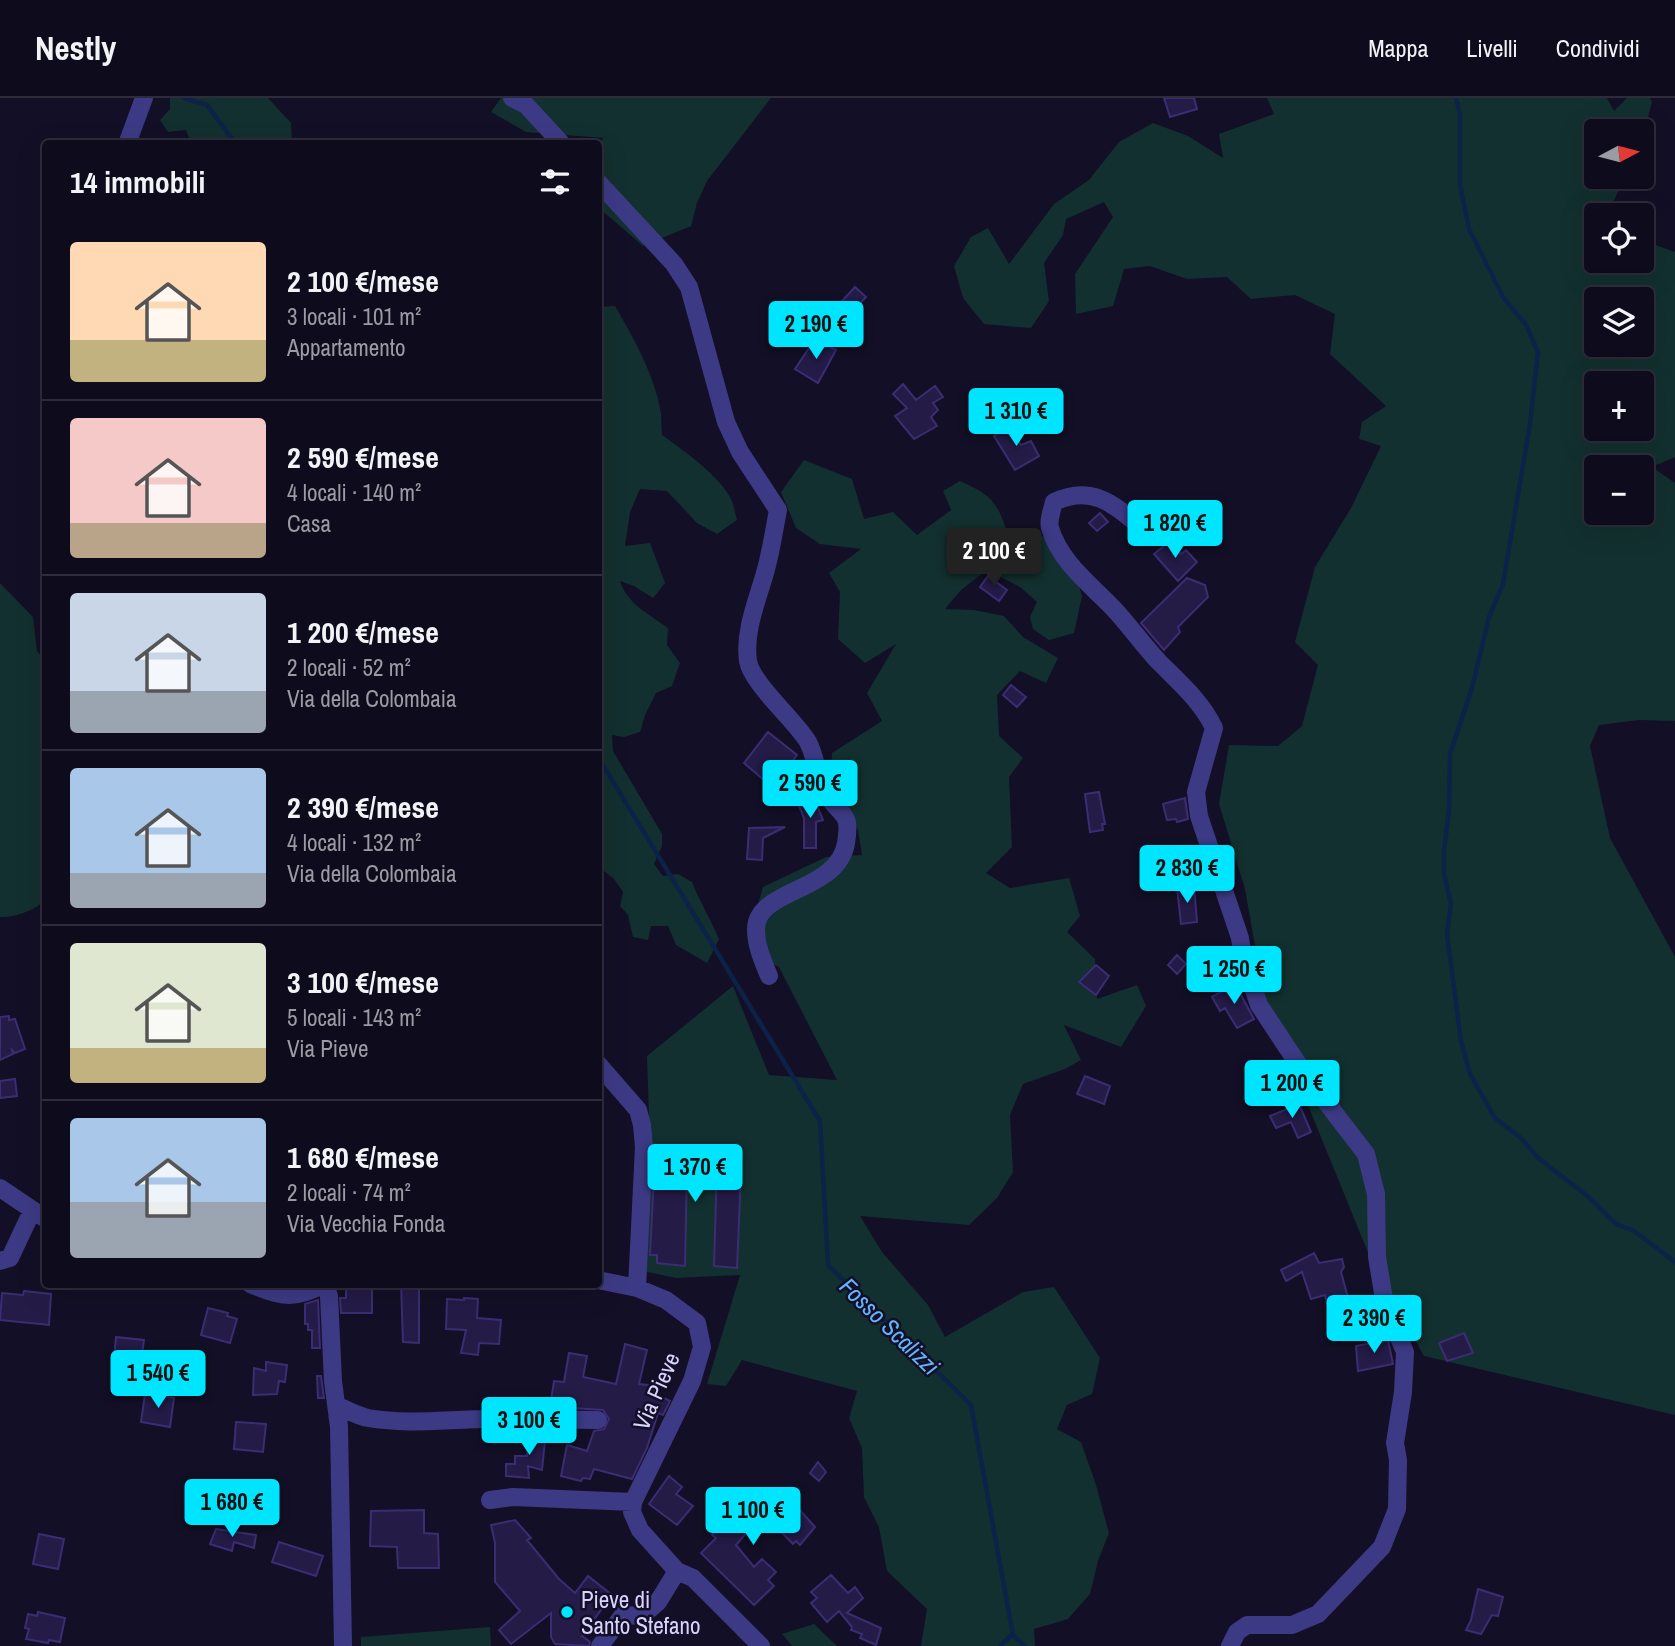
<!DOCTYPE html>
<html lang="it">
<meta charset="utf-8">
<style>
:root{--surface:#0e0b1c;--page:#1c1929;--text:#f1f3f6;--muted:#9b9ba3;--line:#2e2b3b;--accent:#00e5ff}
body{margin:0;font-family:"Archivo Narrow",sans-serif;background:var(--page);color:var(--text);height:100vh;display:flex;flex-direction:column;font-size:26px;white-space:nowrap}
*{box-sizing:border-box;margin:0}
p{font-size:23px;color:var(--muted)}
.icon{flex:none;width:38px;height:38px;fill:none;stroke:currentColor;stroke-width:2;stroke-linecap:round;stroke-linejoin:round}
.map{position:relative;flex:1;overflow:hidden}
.details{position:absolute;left:42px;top:42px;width:560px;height:1148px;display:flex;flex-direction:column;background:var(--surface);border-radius:7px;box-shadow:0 7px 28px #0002,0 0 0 2px var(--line)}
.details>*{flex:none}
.needle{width:46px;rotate:83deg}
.controls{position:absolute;left:1584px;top:21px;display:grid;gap:14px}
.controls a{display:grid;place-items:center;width:70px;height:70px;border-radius:7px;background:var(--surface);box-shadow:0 7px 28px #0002,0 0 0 2px var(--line);font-size:35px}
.price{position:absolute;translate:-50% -60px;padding:0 16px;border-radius:7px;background:var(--accent);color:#111;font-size:23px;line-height:46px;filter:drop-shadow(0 2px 4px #0008)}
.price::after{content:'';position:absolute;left:50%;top:42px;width:21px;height:16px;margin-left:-10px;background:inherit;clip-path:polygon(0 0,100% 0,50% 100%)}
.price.current{background:#222;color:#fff}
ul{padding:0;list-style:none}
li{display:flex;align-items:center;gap:21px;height:175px;padding:0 28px}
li+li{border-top:2px solid var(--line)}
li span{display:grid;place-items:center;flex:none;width:196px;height:140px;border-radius:7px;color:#555}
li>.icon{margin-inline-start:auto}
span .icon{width:84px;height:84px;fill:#fffc;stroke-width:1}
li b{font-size:30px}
h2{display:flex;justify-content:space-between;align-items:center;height:84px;padding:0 28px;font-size:30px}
header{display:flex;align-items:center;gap:42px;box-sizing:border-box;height:98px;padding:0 35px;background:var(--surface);border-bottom:2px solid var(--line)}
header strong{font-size:33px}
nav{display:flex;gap:38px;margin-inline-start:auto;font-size:24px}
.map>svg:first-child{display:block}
.green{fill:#12302f;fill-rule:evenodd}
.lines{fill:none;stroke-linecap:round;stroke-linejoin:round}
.stream{stroke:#0c2248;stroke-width:4.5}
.building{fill:#241b47;stroke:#3b2d73;stroke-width:2}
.street{stroke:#3d3a85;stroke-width:18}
.poi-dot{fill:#00e5ff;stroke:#130f26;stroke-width:2.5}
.labels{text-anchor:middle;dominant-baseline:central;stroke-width:5;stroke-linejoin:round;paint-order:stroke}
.street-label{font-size:23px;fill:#d9d4ff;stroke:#130f26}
.poi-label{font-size:23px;fill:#d9d4ff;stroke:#130f26;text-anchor:start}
.water-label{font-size:24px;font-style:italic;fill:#62b6ff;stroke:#130f26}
</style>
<header>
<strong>Nestly</strong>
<nav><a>Mappa</a><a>Livelli</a><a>Condividi</a></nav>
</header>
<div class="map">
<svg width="1675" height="1548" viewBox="0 0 1675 1548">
<rect width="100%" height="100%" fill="#130f26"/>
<path class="green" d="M170,0h98l23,25 1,20h-101l-5,-13 -18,2 -8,-12 10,-11z
M501,0h270l-64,83 -10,22 -6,23 -48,20 -44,-38 -2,-65 7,-5 -78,-6 -35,-20z
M1267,0h340l7,13 13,-13h23l2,4 -10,38v-9h-46v46h29l-18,38h-11v46h46v-21l33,12v205l-23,10 23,16v238l-36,-1 -40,5 -9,21 20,92 65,119v458l-251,-59 -51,-91 -109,-268 -19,-108 -26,-85 10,-59 49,1 24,-20 16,-61 -23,-23 20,-75 36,-59 30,-62 -22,-7 3,-17 24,-16 -56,-52 5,-40 -40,-19 -44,4 -24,-22 -40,2 -37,-13 -26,3 -11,37 -37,8 -1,-40 38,-57 -9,-15 -38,17 -3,16 -19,28 5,38 -18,27 -47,-4 -21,-26 -9,-32 17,-29 17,-9 21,36 45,-60 35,-24 30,-38 34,-19 35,13 35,22 -4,-24 55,-20zM1596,201h46v46h-46zM1596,285h46v46h-46zM1596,369h46v46h-46z
M615,208c18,31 38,66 45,102 2,9 1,18 2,27 22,16 57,40 69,64 3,6 4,14 6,21l-20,14 -20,-11 -30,-32 -27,-2 -10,23 -5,34 25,-3 15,40 -12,15 -19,-12 -14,-5c8,24 28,32 48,47l-1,17 13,18 -8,23 -16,7 -11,22 -5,17 -16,5 -12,-2 1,16 49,83v12l-8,18 9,12 15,-2 14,8c8,20 19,38 27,57l-12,24 -31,-18 -8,-19h-17l-3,14 -15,-3 -5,-22 -8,-9 3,-14 -9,-13 -15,-12 -1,-560z
M804,362l48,19 12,40 29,-7 24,23 34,-25 -8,-19 17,-10c29,13 37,19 47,51h27l34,17 14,47 -8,37 -25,7 -16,-11 -3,-12 7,-15 -17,-15 -33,-17 -26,20 -16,19 29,1 30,6 19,21 35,21 -12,25 -26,-12 -23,24 2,41 24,22 -14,19 3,70 -26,26 24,15 59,-10 11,38 -13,16 28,27 2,40 40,-14 9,21 -25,41 -57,-22 17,35 -16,9 -42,15 -13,31 3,57 -16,26 -28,27 -109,-9 22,36 46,53 17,32 78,-45 31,-5 46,71 -8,36 -25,11 -10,24 24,13 15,43 13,48 -11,28 -8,33 -22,25 -34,10 1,17h-114l6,-37 -40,-38 -8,-44 -15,-30 -2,-49 -13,-30 8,-27 -115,-31 -16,26 -19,-2 33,-109 -64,3 -33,-7 7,-125 -3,-90 86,-70 36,89 68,5 -58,-113 -21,-10 -5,-35 10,-35 63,-30 36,-2 -4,-25 -27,-51 1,-26 50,-32 -15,-28 29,-49 -31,19 -27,-24 2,-47 -11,-19 32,-24 -41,-5 -24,-16 -15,-36z
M0,485l33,34 4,34 9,11 -1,238c-9,10 -31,18 -45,17z
M814,1526l23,22h-45l-10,-12z
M490,1529l1,19h-130v-9z"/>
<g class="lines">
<path class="stream" d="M184,0l23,7 29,39
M1456,0l4,16v71l9,44 34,68 23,28 12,27 -8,72 -27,160 -14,33 -17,71 -22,66 -1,56 -5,40v24l7,30 -4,30 14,107 9,33 25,44 26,20 16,19 53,41 26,26 18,7 41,31
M598,659l222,364 8,144 143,140 42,230 12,11
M1000,1548l12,-11"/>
</g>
<path class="building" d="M1164,0h30l3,11 -27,8z
M855,189l11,10 -13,14 -11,-10z
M815,241l21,11 -18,33 -23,-14z
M903,286l13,16 19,-14 8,11 -10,6 5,7 -7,7 6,9 -23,13 -19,-23 12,-8 -14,-14z
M1009,327l12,20 10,-4 8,15 -24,14 -21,-34z
M1100,415l8,9 -11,9 -8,-8z
M1170,443l11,13 5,-4 11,12 -19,19 -24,-27z
M988,478l19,14 -8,11 -19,-14z
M1187,480l18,7 3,12 -30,30 2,5 -16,18 -23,-27z
M1011,587l15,12 -9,10 -14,-12z
M768,634l29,23 -25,32 -28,-24z
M1099,694l6,32h-3l1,6 -13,2 -5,-38z
M813,697l10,25 -7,2v26h-12v-30l-7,-17z
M1185,700l3,21 -11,3 -1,-3 -9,1 -4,-16z
M785,729l-22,11 -1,22 -15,-1 2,-31z
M1194,787l3,37 -16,2 -4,-36z
M1177,857l9,9 -9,10 -9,-9z
M1096,867l13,11 -13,19 -17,-13z
M1235,886l19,35 -17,9 -12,-20 -5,3 -8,-14z
M9,918v4l6,-1 10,30 -10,4 -3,-3 1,4 -13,6v-43z
M1085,978l25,10 -6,18 -27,-10z
M15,981l2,17 -17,2v-17z
M1299,1006l12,28 -13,6 -7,-16 -15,6 -6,-12z
M663,1050l79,1 -5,119 -23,-2 3,-100 -30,-1 -2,101 -28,-3v-8h-7l5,-100 8,1z
M1314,1155l5,10 23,-4 2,8 -3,5 7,26 -20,9 -3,-12 -14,4 -9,-27 -16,9 -5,-11z
M372,1186v29h-31l-1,-15h6v-13z
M401,1186h18v59l-16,-1z
M24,1193l27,3 -2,31 -49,-5 2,-27 21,2z
M464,1200l14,1 -1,19 24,2 -2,24 -20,-1 -1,12 -17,-2 5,-23 -20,-1 1,-30 17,1z
M318,1202l2,48h-8v-18h-4v-6h-3v-20z
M208,1210l20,5 -1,3 10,3 -7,24 -29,-8z
M1464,1235l9,20 -26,8 -8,-18z
M116,1239l28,3 -4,31 -27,-3z
M1388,1242l5,24 -35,7 -2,-25z
M625,1246l22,6 -8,34 20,2 -1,9 12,6 -7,14 -5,-2 -11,35 -15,31 -38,-10 -4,10 -7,-1 -2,3 -20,-5 6,-31 20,6 7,-20 10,-2 5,-10 -6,-9 -30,-2 1,-6 -23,-2 3,-19 10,1 5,-29 18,3 -4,21 33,7z
M266,1264l21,3 -2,17 -6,-1 -2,13 -24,1 1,-27 12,3z
M317,1278h4l3,22h-6z
M145,1296l29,4 -4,29 -29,-5z
M236,1324l30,2 -3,28 -29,-3z
M531,1332l15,1 -4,39 -14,-4 1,12 -23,-2v-12h9v-8h12z
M818,1364l8,10 -7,9 -9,-8z
M669,1378l13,11 -6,7 17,12 -16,19 -28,-21z
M761,1396l17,14 1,-2 10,11 10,-8 16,18 -15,18 -4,-4 -3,3 -30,-31 -27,32 18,22 8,-8 14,13 -8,8 6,6 -20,19 -53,-52 15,-15 -4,-3 13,-13 7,5z
M424,1412v23l14,1 1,34h-41l-1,-21 -27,-1 1,-35z
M515,1422l16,18 -4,2 32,39 16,14 13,-17 24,19 -30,41 8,6 -1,4 -34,-2 -4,-7v-24l-40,31 -12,-14 21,-19 -25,-29v-39l-4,-18z
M216,1431l40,6 -2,13 -20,-6 -2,9 -22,-7z
M39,1436l25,5 -6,30 -25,-5z
M279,1444l44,14 -7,20 -44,-14z
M831,1477l17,18 7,-6 8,11 -16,15 34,15 -5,17 -16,-7 2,-4 -11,-4 1,-3 -13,-16 -12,11 -16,-19 6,-5 -6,-6z
M1478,1491l25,8 -5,19 -6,-1 -11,19 -15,-4 5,-10z
M38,1514l27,6 -5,24 -11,-2 -1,3 -22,-4 3,-10 -4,-1 3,-14 9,2z"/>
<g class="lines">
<path class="street" d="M512,0l14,7 36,39
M127,46l17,-46
M598,84l76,82 15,23 37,135 14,30 38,58c-4,21 -7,42 -13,63 -8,28 -21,58 -17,88 4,23 47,59 60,81 9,17 9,39 20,55 15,21 23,15 18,46 -8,50 -91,45 -90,87 0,16 7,31 13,46
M1154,439c-34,-25 -56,-56 -100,-35 -2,8 -6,19 -4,26 10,34 40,56 63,80 16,17 30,37 46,54 20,20 43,40 55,66l-18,64 3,24 41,122 3,20 16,47 47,71 60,78 10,40 1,63 8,48 20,47 -2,40 -8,51 3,17 -1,49 -15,38 -64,67 -26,11h-45l-10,7 -7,14
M598,966l40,46 4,15 2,22 -7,141 29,12 31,23 5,24 -10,34 -59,121 -1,10 8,18 37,41 16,7 68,68
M0,1090l46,31
M0,1163l10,-3 22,-47
M598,1182l39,8
M250,1186c30,12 44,17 74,0
M325,1186l4,12 4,85 6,46 4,219
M338,1308c9,4 20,10 30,12 41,7 81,1 123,1 36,-1 71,1 107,1
M490,1402l23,-3 120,5
M600,1548l23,-31 19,1 16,-14 19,-31"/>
</g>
<circle class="poi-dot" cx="567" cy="1514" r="7"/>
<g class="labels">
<g class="street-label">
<text transform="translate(656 1293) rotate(-66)">Via Pieve</text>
</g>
<g class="poi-label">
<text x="581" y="1501">Pieve di<tspan x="581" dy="26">Santo Stefano</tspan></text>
</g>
<g class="water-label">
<text transform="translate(890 1228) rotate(44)">Fosso Scalizzi</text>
</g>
</g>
</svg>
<div class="controls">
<a><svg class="needle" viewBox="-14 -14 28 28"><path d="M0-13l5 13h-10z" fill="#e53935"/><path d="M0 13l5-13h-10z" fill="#9b9ba3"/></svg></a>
<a><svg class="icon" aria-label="locate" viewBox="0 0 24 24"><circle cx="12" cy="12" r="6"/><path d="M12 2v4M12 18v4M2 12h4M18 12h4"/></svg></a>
<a><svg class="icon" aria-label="layers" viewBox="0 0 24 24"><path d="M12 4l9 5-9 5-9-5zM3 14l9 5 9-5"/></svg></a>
<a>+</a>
<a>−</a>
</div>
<b class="price" style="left:816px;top:263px">2 190 €</b>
<b class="price" style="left:1016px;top:350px">1 310 €</b>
<b class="price" style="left:1175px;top:462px">1 820 €</b>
<b class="price current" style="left:994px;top:490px">2 100 €</b>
<b class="price" style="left:810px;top:722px">2 590 €</b>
<b class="price" style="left:1187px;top:807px">2 830 €</b>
<b class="price" style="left:1234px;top:908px">1 250 €</b>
<b class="price" style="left:1292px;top:1022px">1 200 €</b>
<b class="price" style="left:695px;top:1106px">1 370 €</b>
<b class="price" style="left:1374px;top:1257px">2 390 €</b>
<b class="price" style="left:158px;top:1312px">1 540 €</b>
<b class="price" style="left:529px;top:1359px">3 100 €</b>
<b class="price" style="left:232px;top:1441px">1 680 €</b>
<b class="price" style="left:753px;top:1449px">1 100 €</b>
<section class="details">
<h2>14 immobili<svg class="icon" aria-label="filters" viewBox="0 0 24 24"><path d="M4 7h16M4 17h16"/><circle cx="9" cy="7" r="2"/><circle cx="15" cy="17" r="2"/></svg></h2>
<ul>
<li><span style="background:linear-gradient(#ffd9b3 70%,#c2b280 0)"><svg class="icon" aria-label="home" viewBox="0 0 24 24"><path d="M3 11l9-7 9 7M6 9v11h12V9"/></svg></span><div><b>2 100 €/mese</b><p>3 locali · 101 m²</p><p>Appartamento</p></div></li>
<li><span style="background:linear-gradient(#f6c9c9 75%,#b9a48a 0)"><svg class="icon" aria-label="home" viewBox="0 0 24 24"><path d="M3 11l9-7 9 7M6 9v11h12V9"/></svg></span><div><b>2 590 €/mese</b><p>4 locali · 140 m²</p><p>Casa</p></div></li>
<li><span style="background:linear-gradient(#c9d6e8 70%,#9aa5b1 0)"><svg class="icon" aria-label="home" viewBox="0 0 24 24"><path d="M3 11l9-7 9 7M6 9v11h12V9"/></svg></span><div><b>1 200 €/mese</b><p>2 locali · 52 m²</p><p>Via della Colombaia</p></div></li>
<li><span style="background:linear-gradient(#a9c7e8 75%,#9aa5b1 0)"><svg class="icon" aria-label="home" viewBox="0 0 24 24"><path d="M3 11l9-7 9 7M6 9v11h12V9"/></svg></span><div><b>2 390 €/mese</b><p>4 locali · 132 m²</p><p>Via della Colombaia</p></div></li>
<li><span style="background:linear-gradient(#dfe7d0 75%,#c2b280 0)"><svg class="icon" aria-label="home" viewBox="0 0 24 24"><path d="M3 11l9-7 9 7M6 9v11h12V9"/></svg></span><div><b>3 100 €/mese</b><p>5 locali · 143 m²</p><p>Via Pieve</p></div></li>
<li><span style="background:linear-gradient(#a9c7e8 60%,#9aa5b1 0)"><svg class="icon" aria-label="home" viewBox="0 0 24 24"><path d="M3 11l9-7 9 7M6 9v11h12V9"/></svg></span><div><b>1 680 €/mese</b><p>2 locali · 74 m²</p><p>Via Vecchia Fonda</p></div></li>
</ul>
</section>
</div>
